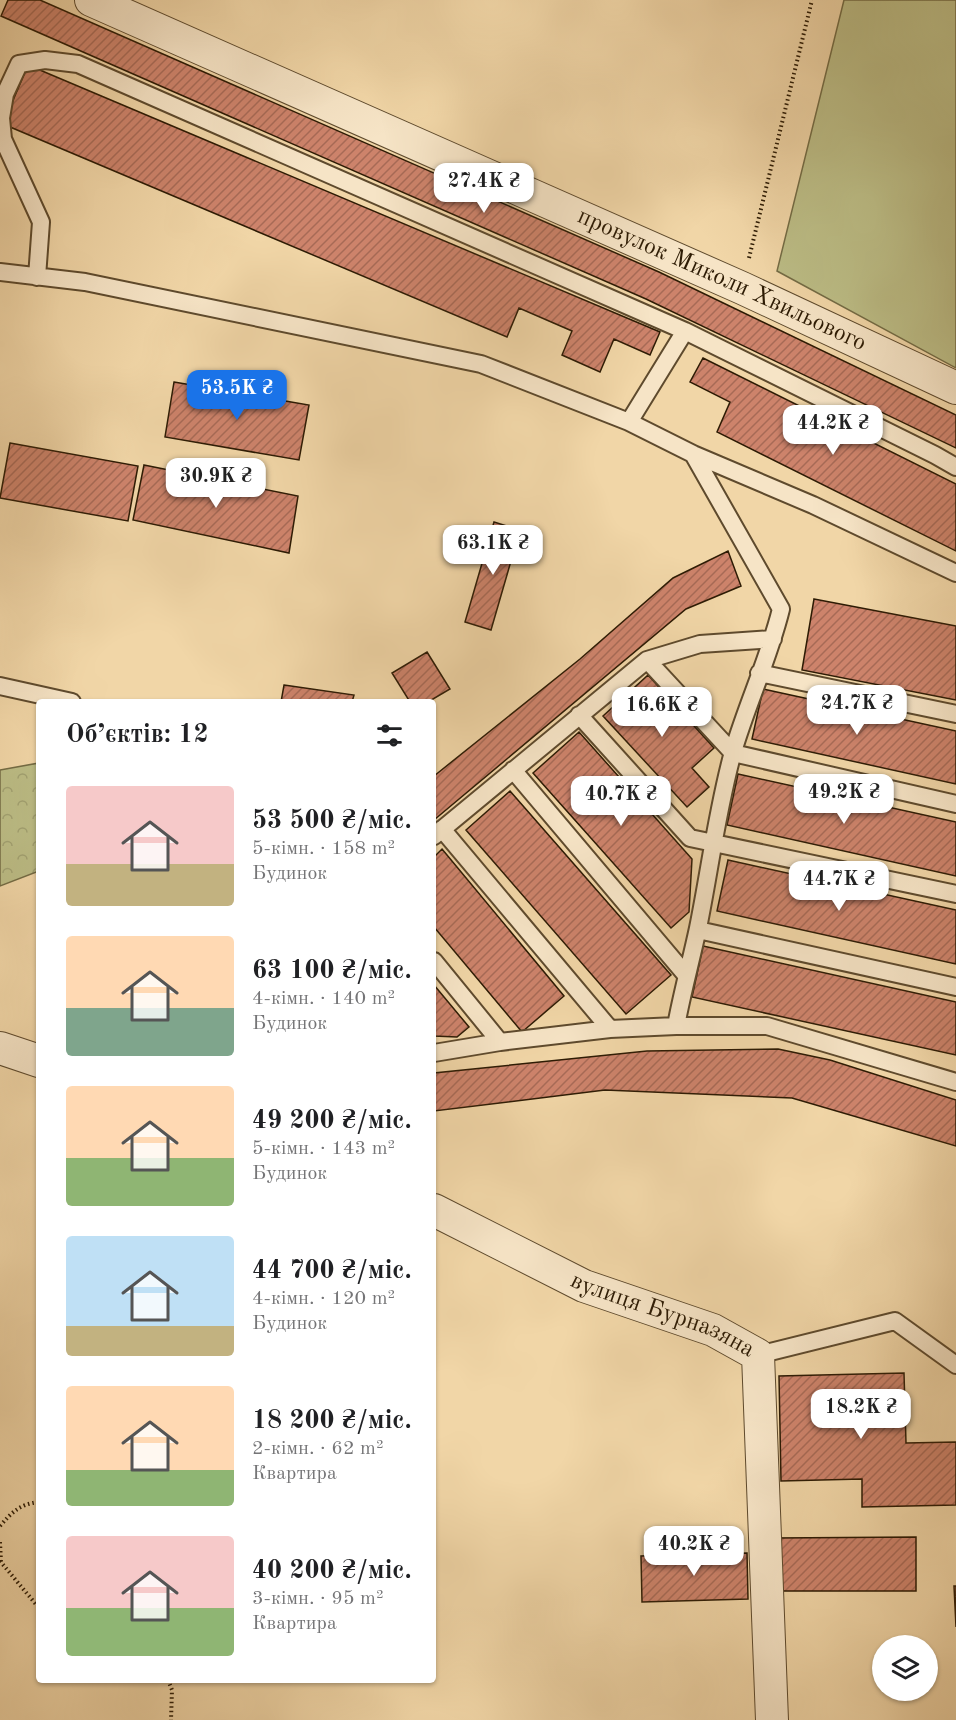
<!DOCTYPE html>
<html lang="uk">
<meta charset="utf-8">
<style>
:root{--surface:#fff;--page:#f2f2f2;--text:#202124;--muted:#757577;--accent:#1a73e8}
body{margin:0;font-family:"Old Standard TT",serif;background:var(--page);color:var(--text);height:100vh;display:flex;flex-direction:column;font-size:22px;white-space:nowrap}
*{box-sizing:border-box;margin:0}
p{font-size:20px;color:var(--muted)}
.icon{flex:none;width:33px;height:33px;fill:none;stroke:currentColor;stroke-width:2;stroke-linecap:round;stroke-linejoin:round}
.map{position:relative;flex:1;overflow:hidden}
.sheet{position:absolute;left:36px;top:699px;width:400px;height:984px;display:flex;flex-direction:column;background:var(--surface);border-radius:6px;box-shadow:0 2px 4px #0004}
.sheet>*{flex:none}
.controls{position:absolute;left:872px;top:1635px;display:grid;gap:12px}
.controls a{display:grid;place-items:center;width:66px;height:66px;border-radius:50%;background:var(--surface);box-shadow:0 2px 4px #0004;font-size:30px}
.price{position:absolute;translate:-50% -51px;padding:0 14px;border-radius:12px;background:#fff;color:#222;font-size:20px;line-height:39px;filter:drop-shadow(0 2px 3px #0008)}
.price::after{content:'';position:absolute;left:50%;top:36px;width:18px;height:14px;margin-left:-9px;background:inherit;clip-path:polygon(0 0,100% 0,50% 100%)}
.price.selected{background:var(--accent);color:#fff}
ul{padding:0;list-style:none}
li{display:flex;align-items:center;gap:18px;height:150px;padding:0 30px}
li span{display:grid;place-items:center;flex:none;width:168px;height:120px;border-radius:6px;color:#555}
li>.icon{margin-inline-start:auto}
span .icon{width:72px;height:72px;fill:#fffc;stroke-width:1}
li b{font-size:26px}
h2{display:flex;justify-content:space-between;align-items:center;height:72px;padding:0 30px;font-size:26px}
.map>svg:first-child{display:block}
.grass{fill:#bcbd86;stroke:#746c45;stroke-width:1.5}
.forest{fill:url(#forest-crowns);stroke:#746c45;stroke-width:1.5}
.building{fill:url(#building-hatch);stroke:#2d1b04;stroke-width:1.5}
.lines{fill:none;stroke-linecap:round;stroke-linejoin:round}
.service-casing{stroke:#5e4a2d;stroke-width:20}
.minor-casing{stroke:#5e4a2d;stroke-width:34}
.path{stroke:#2d1b04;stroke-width:4;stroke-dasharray:1.5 3;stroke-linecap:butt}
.service{stroke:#f6e4c6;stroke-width:16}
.minor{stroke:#f6e4c6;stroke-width:32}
.labels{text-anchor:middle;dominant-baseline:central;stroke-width:4.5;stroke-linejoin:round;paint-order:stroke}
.street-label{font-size:24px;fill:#2d1b04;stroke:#f6e4c6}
</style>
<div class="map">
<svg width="956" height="1720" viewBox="0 0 956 1720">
<defs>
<pattern id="forest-crowns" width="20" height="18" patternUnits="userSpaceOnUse" patternTransform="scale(1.5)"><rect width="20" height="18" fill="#bcbd86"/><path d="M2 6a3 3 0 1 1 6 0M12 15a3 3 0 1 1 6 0" fill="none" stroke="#a2a272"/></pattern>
<pattern id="building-hatch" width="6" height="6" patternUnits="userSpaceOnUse" patternTransform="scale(1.5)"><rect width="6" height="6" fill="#cd836b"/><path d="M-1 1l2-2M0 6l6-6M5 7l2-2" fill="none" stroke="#a76a56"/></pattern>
</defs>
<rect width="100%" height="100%" fill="#f1d6a7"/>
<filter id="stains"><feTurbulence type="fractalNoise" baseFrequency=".00333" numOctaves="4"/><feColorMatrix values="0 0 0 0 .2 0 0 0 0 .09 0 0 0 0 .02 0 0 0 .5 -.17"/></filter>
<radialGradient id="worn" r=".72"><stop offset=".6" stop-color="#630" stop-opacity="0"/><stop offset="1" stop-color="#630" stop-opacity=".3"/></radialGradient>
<path class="grass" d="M844,0h112v368l-179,-97z"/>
<path class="forest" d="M39,763v108l-39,15v-116z"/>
<path class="building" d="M8,0h32l619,272 297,143v33l-310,-149 -645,-283z
M28,65l632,267 -10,23 -36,-16 -14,33 -38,-17 10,-24 -53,-23 -12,29 -504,-213z
M703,358l253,126v67l-239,-119 13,-30 -40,-20z
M174,382l135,23 -10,55 -134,-23z
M10,443l128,23 -10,55 -128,-23z
M144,465l154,31 -9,57 -156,-33z
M494,522l26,8 -29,100 -26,-8z
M728,551l13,35 -55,23 -252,211v-44l146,-117 93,-81z
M814,599l142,27v74l-154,-30z
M427,652l23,37 -22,13h-18l-18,-29z
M648,675l66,73 -22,20 17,19 -22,20 -84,-91z
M284,685l70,10 -2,7h-71z
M763,689l193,42v53l-204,-45z
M579,732l113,127 -3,53 -18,16 -138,-155z
M738,774l218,48v54l-229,-51z
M510,791l161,184 -45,39 -160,-184z
M442,849l122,147 -42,36 -88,-105v-70z
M728,860l228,50v54l-239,-53z
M703,946l253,56v53l-264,-58z
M434,985l35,42 -12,10 -23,-1z
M778,1049l52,11 126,40v46l-164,-48 -187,-8 -171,21v-38l213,-22z
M904,1373l2,70 50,-1v63l-94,2v-28l-81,2 -2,-105z
M916,1537v54h-142v-53z
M747,1553l1,46 -106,3 -1,-46z
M954,1586h2v41z"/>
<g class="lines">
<defs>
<path id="service" d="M0,272l85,10 396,82 148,58 64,32 88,155c-12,49 -34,95 -48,143 -16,58 -23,117 -35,176 -7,33 -16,65 -22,98
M37,277l4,-55 -38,-83 -2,-21 4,-24 14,-30 26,-4 33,4 607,267 -56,91
M685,331l250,124 21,12
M693,454l120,51 143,68
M647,660l86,93 223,51
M759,673l197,41
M0,686l72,16
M579,715l111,123 266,56
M513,770l173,205
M442,829l168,200
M434,836l213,-176 53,-16 73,-5
M698,930l258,57
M434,961l66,81
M434,1053l66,-11 110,-13 66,-3h91l189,56
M758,1355l137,-34 61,44"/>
<g id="minor">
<path id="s1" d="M91,0l651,288 214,100"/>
<path d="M0,1048l39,13"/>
<path id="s2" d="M434,1210l150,76 129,44 45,25 14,365"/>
</g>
</defs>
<use href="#service" class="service-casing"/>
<use href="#minor" class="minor-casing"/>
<path class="path" d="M749,258l63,-258
M0,1526c12,-14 20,-22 39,-24
M0,1542l1,20
M0,1561l39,47
M168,1680l4,10 -1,30"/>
<use href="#service" class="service"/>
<use href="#minor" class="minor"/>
</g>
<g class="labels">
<g class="street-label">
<text stroke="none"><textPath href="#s1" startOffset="690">провулок Миколи Хвильового</textPath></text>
<text stroke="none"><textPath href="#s2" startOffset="252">вулиця Бурназяна</textPath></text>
</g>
</g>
<rect width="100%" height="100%" filter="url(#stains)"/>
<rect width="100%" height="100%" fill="url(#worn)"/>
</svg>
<div class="controls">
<a><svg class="icon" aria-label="layers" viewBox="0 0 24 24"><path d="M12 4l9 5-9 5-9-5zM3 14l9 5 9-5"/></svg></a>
</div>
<b class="price" style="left:484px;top:214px">27.4K ₴</b>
<b class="price selected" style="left:237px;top:421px">53.5K ₴</b>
<b class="price" style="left:833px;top:456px">44.2K ₴</b>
<b class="price" style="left:216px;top:509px">30.9K ₴</b>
<b class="price" style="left:493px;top:576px">63.1K ₴</b>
<b class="price" style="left:857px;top:736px">24.7K ₴</b>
<b class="price" style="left:662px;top:738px">16.6K ₴</b>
<b class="price" style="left:844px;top:825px">49.2K ₴</b>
<b class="price" style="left:621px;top:827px">40.7K ₴</b>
<b class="price" style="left:839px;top:912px">44.7K ₴</b>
<b class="price" style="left:861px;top:1440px">18.2K ₴</b>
<b class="price" style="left:694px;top:1577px">40.2K ₴</b>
<section class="sheet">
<h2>Об’єктів: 12<svg class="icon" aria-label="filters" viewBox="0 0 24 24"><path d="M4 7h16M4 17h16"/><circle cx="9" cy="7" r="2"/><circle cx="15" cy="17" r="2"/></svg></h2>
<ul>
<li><span style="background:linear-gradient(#f6c9c9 65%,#c2b280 0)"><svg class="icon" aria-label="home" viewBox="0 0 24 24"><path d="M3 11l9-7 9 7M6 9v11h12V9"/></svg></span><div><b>53 500 ₴/міс.</b><p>5-кімн. · 158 m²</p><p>Будинок</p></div></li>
<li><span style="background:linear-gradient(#ffd9b3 60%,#7fa58c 0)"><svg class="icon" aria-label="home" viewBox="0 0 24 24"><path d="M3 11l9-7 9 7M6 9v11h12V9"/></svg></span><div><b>63 100 ₴/міс.</b><p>4-кімн. · 140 m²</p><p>Будинок</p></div></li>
<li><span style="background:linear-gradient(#ffd9b3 60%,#8fb573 0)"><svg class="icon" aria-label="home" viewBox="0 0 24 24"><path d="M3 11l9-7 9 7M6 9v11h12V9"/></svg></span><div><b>49 200 ₴/міс.</b><p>5-кімн. · 143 m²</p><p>Будинок</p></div></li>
<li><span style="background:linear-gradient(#bfe0f5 75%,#c2b280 0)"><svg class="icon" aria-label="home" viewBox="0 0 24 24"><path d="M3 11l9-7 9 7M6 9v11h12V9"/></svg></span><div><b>44 700 ₴/міс.</b><p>4-кімн. · 120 m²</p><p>Будинок</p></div></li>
<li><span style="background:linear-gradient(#ffd9b3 70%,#8fb573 0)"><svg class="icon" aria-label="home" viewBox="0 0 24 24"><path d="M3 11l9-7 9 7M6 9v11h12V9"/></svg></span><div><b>18 200 ₴/міс.</b><p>2-кімн. · 62 m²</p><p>Квартира</p></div></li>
<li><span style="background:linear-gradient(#f6c9c9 60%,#8fb573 0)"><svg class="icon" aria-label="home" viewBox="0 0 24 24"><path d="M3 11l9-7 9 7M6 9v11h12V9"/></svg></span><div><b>40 200 ₴/міс.</b><p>3-кімн. · 95 m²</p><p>Квартира</p></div></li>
</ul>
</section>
</div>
